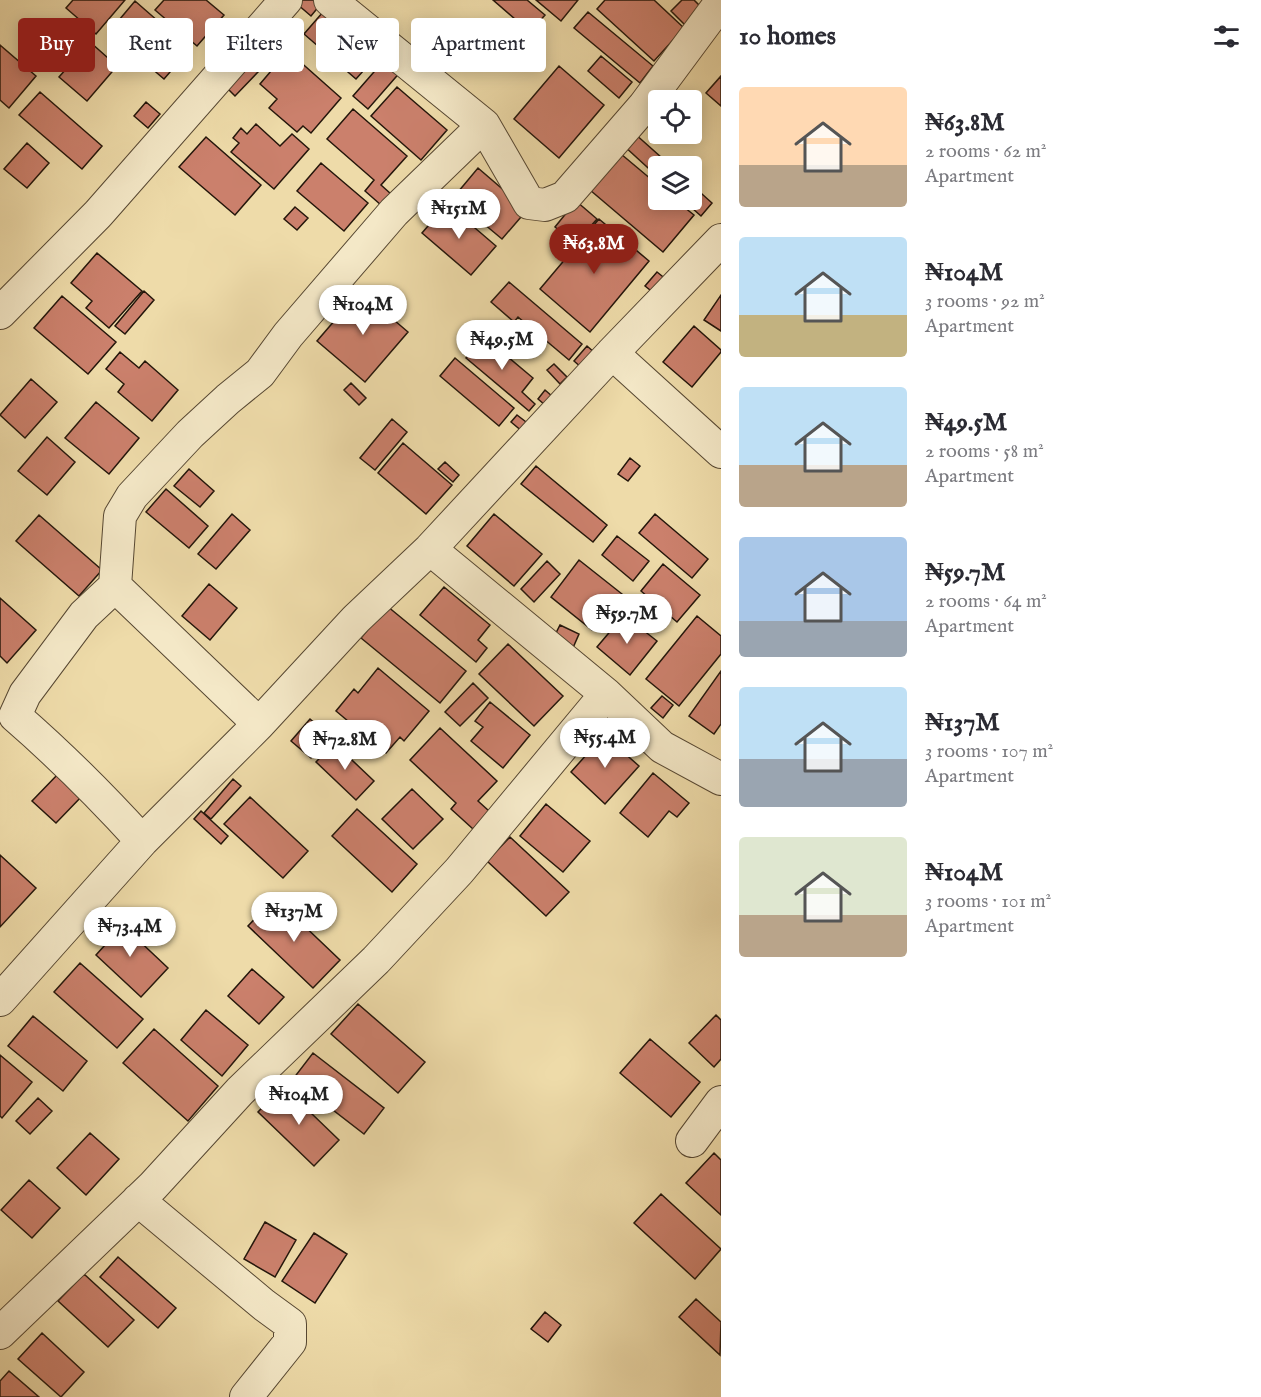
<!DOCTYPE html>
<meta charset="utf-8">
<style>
:root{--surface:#fff;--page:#f7f7f7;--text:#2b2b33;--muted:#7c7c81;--accent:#8f2418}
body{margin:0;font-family:"IM FELL English",serif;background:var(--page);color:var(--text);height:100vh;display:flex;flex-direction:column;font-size:22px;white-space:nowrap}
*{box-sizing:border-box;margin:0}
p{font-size:20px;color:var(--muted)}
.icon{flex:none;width:33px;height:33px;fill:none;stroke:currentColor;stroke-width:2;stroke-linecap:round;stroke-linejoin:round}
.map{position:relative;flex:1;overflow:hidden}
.drawer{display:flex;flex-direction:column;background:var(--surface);width:540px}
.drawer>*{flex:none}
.guide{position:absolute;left:18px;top:18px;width:570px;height:54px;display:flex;gap:12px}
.controls{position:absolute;left:648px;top:90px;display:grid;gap:12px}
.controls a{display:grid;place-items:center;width:54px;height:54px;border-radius:6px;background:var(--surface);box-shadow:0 3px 15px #0003;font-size:30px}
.price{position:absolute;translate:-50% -51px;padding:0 14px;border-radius:21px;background:#fff;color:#222;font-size:20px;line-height:39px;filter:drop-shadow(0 2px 3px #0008)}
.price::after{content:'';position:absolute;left:50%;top:36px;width:18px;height:14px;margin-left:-9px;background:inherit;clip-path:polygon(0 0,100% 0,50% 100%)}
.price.active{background:var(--accent);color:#fff}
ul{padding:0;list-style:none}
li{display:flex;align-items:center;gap:18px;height:150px;padding:0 18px}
li span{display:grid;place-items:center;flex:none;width:168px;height:120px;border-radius:6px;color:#555}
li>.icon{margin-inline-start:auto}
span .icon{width:72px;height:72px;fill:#fffc;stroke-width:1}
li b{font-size:26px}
h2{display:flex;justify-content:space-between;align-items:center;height:72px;padding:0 18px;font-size:26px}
.chip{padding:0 21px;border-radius:6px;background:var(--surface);box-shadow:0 3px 15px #0003;font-size:21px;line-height:54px}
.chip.active{background:var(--accent);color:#fff}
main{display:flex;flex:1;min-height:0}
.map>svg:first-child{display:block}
.building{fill:#cb806c;stroke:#24160b;stroke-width:1.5}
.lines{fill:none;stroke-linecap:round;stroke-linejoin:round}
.minor-casing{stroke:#564732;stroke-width:34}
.minor{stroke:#f4e8c7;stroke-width:32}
</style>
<main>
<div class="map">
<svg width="721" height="1397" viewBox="0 0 721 1397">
<rect width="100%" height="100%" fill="#eedba9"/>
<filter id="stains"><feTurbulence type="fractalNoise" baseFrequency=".00333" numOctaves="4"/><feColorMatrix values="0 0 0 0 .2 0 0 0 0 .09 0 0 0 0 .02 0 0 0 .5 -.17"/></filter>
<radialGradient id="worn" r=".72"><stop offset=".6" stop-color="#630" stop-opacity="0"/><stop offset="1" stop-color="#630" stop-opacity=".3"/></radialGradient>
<path class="building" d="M73,0h52l-29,34 -30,-26z
M164,0h42l18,15 -27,31 -42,-36z
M301,0h13l6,5 -9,11 -14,-12z
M493,0h34l18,15 -15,17z
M536,0h42l-17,21z
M605,0h49l30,28 -30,33 -57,-52z
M682,0h12l10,10 -17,17 -16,-16z
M135,1l55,48 -26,30 -55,-47z
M329,5l52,46 -25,28 -52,-45z
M588,12l65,54 -13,17 -66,-55z
M90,42l27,24 -30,35 -28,-24z
M0,45l36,31 -27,32 -9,-8z
M288,51l53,47 -30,35 -8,-7 -6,6 -28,-24 8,-9 -17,-15z
M601,56l31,26 -13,16 -31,-27z
M387,57l15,13 -34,39 -15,-13z
M248,62l10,10 -23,24 -10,-10z
M559,66l45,39 -45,53 -45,-39z
M721,76v30l-15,-13z
M397,87l50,43 -26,30 -50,-44z
M40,92l62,54 -20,23 -63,-54z
M146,102l14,12 -12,14 -14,-12z
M353,109l54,47 -26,29 10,9 -10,11 -16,-14 9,-11 -47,-41z
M256,124l24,22 12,-12 17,15 -35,40 -43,-37 8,-9 -6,-5 8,-10 6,6z
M634,133l37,33h-13v11l-35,-32z
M206,137l55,48 -26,30 -56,-48z
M27,143l22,20 -22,25 -23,-19z
M621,154l37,31v15h17l19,15 -31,37 -73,-62z
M321,163l47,40 -24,28 -47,-40z
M478,168l49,42 -25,29 -49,-41z
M692,185l20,18 -11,13 -18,-16h9z
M576,201l21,18 -22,25 -20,-17z
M447,204l49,42 -25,29 -49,-42z
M295,207l13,11 -11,12 -13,-11z
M599,219l50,42 -59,71 -50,-43z
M97,253l45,38 -33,37 -23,-20 6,-7 -21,-18z
M657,272l10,8 -12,14 -10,-8z
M509,282l73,62 -13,16 -51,-43 -4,5 -23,-20z
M144,291l10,9 -29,34 -10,-8z
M360,291l48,41 -43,50 -48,-41z
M721,295v36l-17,-11z
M62,296l54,46 -28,32 -54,-46z
M694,326l27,24v2l-29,35 -29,-25z
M484,337l49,41 -11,14 13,12 -6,7 -63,-53z
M587,346l8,7 -13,15 -8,-7z
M120,352l19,16 6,-7 33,29 -26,31 -34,-29 6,-8 -18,-15z
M455,358l59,50 -15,18 -59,-50z
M554,364l13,13 -7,7 -13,-14z
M31,379l26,23 -32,36 -25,-23z
M351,383l15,15 -7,7 -15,-15z
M545,390l8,7 -8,8 -7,-6z
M96,402l43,36 -30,36 -44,-36z
M517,415l13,10 -7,7 -12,-10z
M392,419l15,13 -32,38 -15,-12z
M47,437l28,25 -28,33 -29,-24z
M403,443l49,42 -26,29 -48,-41z
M630,458l10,8 -12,15 -10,-7z
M445,462l14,13 -6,7 -15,-13z
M536,466l71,59 -14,17 -72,-58z
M189,469l25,22 -14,16 -26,-21z
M166,489l42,37 -19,22 -43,-36z
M232,514l18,16 -34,39 -18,-15z
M494,514l48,40 -28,32 -47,-40z
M655,514l53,45 -16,19 -53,-45z
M39,515l63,55 -23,26 -63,-55z
M617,536l32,25 -16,20 -31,-26z
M579,560l43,34 -30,36 -41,-33z
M547,561l13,13 -26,28 -13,-13z
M663,564l37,31 -23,27 -36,-31z
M209,584l28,24 -27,32 -28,-24z
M444,587l46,38 -12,15 9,8 -11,14 -56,-47z
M0,598l36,32 -29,33 -7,-7z
M387,606l79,65 -26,32 -79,-65z
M624,615l33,26 -27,34 -33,-28z
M697,616l24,20v18l-42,52 -33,-27z
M560,625l19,9 -7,16 -20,-9z
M508,644l55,52 -29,30 -55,-52z
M378,668l51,43 -25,30 -4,-4 -14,16 -50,-42 18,-22 4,4z
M721,671v53l-7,10 -25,-18z
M473,683l15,15 -28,28 -15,-14z
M662,696l11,9 -10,13 -12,-10z
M490,702l40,33 -27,33 -32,-27 12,-14 -8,-6z
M310,719l20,17 -19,22 -20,-17z
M440,728l57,53 -19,20 11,10 -16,18 -22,-20 5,-6 -46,-43z
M604,735l35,31 -34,38 -34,-32z
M334,743l40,38 -18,19 -40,-38z
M59,773l24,22 -27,28 -24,-22z
M653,773l36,30 -12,14 -8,-6 -21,26 -28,-24z
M233,779l8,7 -30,33 -7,-6z
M412,789l31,30 -30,30 -31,-30z
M250,797l58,54 -25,27 -59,-54z
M546,804l44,37 -27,31 -43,-36z
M357,809l60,55 -25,28 -60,-56z
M201,811l27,25 -7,8 -27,-25z
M510,837l59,55 -23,24 -59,-55z
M0,855l36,33 -36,39z
M275,898l65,62 -27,28 -65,-62z
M115,918l53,50 -27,29 -45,-42 9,-10 -8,-7z
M80,963l63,56 -26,29 -63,-56z
M252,969l32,28 -25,27 -31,-28z
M358,1004l67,58 -27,31 -67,-59z
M206,1010l42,35 -26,31 -41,-36z
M716,1015l5,5v39l-7,8 -25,-24z
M33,1016l54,45 -24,30 -55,-45z
M154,1029l64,57 -30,35 -65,-58z
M650,1039l50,43 -29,35 -51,-44z
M313,1053l71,55 -20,26 -71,-55z
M0,1055l32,27 -30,36 -2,-2z
M283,1086l56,54 -25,26 -56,-54z
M38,1098l14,13 -22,23 -14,-13z
M90,1133l29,26 -33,36 -29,-27z
M714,1153l7,7v55l-35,-32z
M29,1180l31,28 -28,30 -31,-28z
M661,1194l60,55 -26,30 -61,-56z
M265,1222l31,18 -21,37 -31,-18z
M314,1233l33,21 -32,49 -33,-22z
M118,1257l58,51 -18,20 -58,-51z
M84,1274l50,46 -26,27 -50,-46z
M696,1299l25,23 -1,33 -41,-38z
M545,1312l16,13 -13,17 -17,-13z
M42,1333l42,39 -23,25 -43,-38z
M9,1371l30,26h-39v-16z"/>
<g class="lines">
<defs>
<path id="minor" d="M330,0l154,125 45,78 16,2 20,-8 79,-91 77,-104
M0,313l98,-99 188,-214
M612,353l109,99
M430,549l176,145 56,53 59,32
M115,586l144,138
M142,841c-40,-44 -82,-86 -127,-125l10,-22 59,-79 31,-29 5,-70 12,-20 58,-62 38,-35 32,-26 28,-38 106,-123 90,-87
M0,1000l142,-159 117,-117 97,-105 74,-70 182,-196 109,-113
M692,1141l29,-39
M138,1200l126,105 26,19v18l-44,55
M0,1333l153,-147 87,-95 136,-131 83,-89 147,-177"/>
</defs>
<use href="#minor" class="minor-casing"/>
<use href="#minor" class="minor"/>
</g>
<rect width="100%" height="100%" filter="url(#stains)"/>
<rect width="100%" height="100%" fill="url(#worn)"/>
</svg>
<div class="controls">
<a><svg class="icon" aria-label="locate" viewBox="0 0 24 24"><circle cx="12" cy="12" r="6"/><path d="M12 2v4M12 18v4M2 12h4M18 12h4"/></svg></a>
<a><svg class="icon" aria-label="layers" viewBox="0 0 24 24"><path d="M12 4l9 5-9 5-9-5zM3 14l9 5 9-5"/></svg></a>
</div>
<b class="price" style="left:459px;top:240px">₦151M</b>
<b class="price active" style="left:594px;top:275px">₦63.8M</b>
<b class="price" style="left:363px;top:336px">₦104M</b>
<b class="price" style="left:502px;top:371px">₦49.5M</b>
<b class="price" style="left:627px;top:645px">₦59.7M</b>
<b class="price" style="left:605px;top:769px">₦55.4M</b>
<b class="price" style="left:345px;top:771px">₦72.8M</b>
<b class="price" style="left:294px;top:943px">₦137M</b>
<b class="price" style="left:130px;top:958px">₦73.4M</b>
<b class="price" style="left:299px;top:1126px">₦104M</b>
<div class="guide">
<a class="chip active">Buy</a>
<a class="chip">Rent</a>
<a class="chip">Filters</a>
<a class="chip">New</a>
<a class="chip">Apartment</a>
</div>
</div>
<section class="drawer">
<h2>10 homes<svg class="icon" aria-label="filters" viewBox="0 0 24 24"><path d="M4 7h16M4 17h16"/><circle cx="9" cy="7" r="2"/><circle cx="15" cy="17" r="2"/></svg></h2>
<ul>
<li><span style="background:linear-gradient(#ffd9b3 65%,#b9a48a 0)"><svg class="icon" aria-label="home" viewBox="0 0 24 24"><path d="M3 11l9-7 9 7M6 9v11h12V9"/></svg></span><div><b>₦63.8M</b><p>2 rooms · 62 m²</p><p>Apartment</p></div></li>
<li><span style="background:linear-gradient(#bfe0f5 65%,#c2b280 0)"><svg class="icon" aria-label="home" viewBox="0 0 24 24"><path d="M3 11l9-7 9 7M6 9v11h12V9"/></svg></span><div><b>₦104M</b><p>3 rooms · 92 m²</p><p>Apartment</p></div></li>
<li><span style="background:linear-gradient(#bfe0f5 65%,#b9a48a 0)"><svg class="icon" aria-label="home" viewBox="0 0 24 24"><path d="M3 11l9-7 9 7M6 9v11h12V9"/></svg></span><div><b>₦49.5M</b><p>2 rooms · 58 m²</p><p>Apartment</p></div></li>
<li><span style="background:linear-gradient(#a9c7e8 70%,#9aa5b1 0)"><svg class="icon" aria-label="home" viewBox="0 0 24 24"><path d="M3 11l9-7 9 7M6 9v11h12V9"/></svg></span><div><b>₦59.7M</b><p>2 rooms · 64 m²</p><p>Apartment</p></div></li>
<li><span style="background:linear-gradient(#bfe0f5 60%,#9aa5b1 0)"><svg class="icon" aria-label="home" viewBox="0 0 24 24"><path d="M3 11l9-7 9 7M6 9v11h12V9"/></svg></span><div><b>₦137M</b><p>3 rooms · 107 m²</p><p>Apartment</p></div></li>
<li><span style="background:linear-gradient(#dfe7d0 65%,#b9a48a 0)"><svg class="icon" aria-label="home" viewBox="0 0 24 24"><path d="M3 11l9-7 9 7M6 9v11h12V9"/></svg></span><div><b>₦104M</b><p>3 rooms · 101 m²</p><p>Apartment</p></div></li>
</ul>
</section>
</main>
